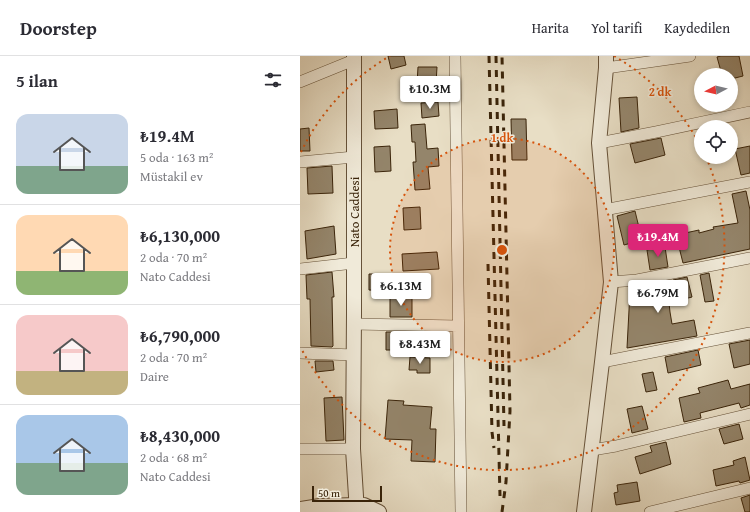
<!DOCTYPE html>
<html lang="tr">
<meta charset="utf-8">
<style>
:root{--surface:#fff;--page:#f2f2f3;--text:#2b2b33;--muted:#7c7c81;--line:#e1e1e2;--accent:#db2777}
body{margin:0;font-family:"Gentium Book Plus",serif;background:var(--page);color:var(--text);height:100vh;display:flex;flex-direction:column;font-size:15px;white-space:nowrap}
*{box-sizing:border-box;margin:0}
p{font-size:13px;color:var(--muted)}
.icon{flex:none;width:22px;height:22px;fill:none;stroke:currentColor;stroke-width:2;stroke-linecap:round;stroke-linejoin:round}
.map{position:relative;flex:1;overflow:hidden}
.drawer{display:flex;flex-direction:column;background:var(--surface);width:300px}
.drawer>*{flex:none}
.needle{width:26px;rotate:263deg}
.fabs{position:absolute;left:394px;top:12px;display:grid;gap:8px}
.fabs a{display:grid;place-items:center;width:44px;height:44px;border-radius:50%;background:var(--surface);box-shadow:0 2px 6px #0003;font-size:20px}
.scale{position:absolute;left:12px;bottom:10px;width:70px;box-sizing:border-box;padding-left:4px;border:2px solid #3a240a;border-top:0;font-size:11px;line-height:14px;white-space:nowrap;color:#3a240a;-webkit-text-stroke:3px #f0ead9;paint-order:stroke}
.price{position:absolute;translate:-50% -34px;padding:0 9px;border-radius:4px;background:#fff;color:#222;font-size:13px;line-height:26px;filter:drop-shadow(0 1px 2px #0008)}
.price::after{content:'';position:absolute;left:50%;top:24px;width:12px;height:9px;margin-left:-6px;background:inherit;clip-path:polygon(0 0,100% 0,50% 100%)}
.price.current{background:var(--accent);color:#fff}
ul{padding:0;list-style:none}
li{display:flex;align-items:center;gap:12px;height:100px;padding:0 16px}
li+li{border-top:1px solid var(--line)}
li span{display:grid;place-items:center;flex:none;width:112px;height:80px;border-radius:12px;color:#555}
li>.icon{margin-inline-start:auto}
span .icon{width:48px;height:48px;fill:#fffc;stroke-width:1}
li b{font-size:17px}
h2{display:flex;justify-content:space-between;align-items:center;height:48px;padding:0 16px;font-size:17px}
header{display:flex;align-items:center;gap:24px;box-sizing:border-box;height:56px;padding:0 20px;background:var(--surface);border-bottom:1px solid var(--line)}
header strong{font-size:19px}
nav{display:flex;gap:22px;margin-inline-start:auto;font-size:14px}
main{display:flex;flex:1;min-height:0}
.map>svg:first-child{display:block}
.building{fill:#94856b;stroke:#3a240a}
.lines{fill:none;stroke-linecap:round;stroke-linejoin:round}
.minor-casing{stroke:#665239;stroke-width:12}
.tertiary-casing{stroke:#665239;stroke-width:16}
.minor{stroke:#f0ead9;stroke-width:11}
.tertiary{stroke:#f0ead9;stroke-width:14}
.rail{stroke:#3a240a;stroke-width:3;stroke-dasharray:7 7;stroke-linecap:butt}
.ring{fill:none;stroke:#d7540c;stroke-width:2;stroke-dasharray:2 4}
.labels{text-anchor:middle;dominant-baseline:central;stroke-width:3;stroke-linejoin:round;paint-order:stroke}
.street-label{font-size:13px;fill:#3a240a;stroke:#f0ead9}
.centre{fill:#d7540c;stroke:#f0ead9;stroke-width:2}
.ring-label{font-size:12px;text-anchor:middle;font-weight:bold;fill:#d7540c;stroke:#f0ead9;stroke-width:3;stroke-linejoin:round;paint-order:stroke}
</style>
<header>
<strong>Doorstep</strong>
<nav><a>Harita</a><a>Yol tarifi</a><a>Kaydedilen</a></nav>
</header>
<main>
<section class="drawer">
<h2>5 ilan<svg class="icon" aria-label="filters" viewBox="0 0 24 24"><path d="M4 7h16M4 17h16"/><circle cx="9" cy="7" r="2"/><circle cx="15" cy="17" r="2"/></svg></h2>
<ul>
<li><span style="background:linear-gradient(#c9d6e8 65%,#7fa58c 0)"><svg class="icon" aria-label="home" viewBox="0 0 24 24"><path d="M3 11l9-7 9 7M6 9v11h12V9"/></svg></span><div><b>₺19.4M</b><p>5 oda · 163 m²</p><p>Müstakil ev</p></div></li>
<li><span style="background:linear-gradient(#ffd9b3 70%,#8fb573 0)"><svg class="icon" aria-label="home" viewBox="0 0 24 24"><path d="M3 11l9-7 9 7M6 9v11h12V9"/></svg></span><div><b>₺6,130,000</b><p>2 oda · 70 m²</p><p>Nato Caddesi</p></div></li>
<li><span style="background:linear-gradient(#f6c9c9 70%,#c2b280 0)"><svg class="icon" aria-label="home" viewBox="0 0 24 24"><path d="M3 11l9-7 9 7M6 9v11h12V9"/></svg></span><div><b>₺6,790,000</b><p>2 oda · 70 m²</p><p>Daire</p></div></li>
<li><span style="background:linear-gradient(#a9c7e8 60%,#7fa58c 0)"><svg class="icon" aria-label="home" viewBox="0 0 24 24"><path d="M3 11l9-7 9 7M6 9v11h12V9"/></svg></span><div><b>₺8,430,000</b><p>2 oda · 68 m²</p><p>Nato Caddesi</p></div></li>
</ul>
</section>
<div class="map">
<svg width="450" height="456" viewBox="0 0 450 456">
<rect width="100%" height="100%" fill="#e8dec5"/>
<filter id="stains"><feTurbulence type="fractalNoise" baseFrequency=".005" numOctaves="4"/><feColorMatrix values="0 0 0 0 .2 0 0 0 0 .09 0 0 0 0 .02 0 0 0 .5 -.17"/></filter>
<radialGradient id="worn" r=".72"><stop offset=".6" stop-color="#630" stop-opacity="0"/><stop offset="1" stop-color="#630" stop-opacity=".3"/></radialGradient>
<path class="building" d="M88,0h16l2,9 -15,4z
M421,0h18l4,20 -12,3v-4h-9l-5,-18z
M118,11h19l-1,17h-19z
M337,41l2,31 -18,4 -2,-34z
M138,46l1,14 -17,2 -1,-15z
M97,53l1,19 -23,1 -1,-18z
M211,63h15l1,41h-15z
M125,68l2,25 11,-1 1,18 -11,1 2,22 -15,1 -2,-28h3l-1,-20h-3l-1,-17z
M9,72l1,23h-10v-22z
M361,82l4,17 -30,8 -5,-19z
M90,90l1,25 -16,1 -1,-25z
M450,90v27l-9,2 -6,-26z
M32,110l1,27 -25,1 -1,-26z
M446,135l4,19v39l-67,14 -7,-28 23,-5v3l15,-4 -1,-2 25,-4 -6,-29z
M120,151l1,22 -17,1 -1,-22z
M335,155l7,29 -18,5 -7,-29z
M34,170l2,28 -29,5 -2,-28z
M365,191l3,20 -18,3 -3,-20z
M137,196l2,17 -36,2 -1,-17z
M32,216l2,25h-2l1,49 -1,1 -21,-1 -1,-47h-3l-1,-24z
M409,217l5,28 -9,1 -5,-27z
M69,218h26v17l-26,-1z
M387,221l5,20 -23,6 1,9 2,12 22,-4 3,16 -70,12 3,-57 4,-2 39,-6v-3z
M112,241v20h-22v-19z
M86,276h21v18h-21z
M450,284v24l-16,4 -5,-24z
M398,294l3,15 -33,8 -3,-16z
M110,301l20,1v15h-13v-3h-8z
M15,305h18l1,9 -18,2z
M353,316l4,18 -11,2 -4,-18z
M428,324l3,9 19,-5v21l-9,3 -2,-5 -39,10 1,5 -17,4 -5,-24 21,-5 -2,-5z
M42,341l2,43 -18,1 -2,-43z
M88,344l16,1 -1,4 29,2 -2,22h6l-1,33 -24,-1 1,-21 -27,-1z
M342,350l6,23 -16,4 -5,-24z
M439,368l4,15 -19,5 -5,-15z
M366,386l5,22 -31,10 -5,-17 17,-5 -2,-6z
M445,401l5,23 -10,3 -1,-2 -23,5 -3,-16 21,-5 -1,-4z
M337,426l3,19 -24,4 -2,-12 4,-1 -1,-7z
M450,439v17h-5l-4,-14z"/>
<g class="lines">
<defs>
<path id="minor" d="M155,0l6,456
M306,12l84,-12
M0,26l54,-22
M299,87l57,-11 94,-20
M0,106l54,-5
M304,154l146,-28
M0,213l54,-6
M311,226l26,-2 113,-22
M54,268l104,2
M0,297l54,2
M302,306l148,-29
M0,393h53
M292,394l24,-4 134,-32
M350,456l100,-24"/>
<path id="tertiary" d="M54,0v258l-1,135 4,63
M0,453l20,-3 37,-1h7l15,7
M284,456l18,-150 9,-80 -12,-139 7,-75v-12"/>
</defs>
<use href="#minor" class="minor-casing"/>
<use href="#tertiary" class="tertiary-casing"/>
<use href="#minor" class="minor"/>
<use href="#tertiary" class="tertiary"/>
<path class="rail" d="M189,0l11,440
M196,0l8,370
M188,208l4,168 2,16
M202,456l4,-30 4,-71 -8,-355"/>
</g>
<circle cx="202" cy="194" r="112" fill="#d7540c" fill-opacity=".12"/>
<g class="ring">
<circle cx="202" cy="194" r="112"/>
<path d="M1 96A224 224 0 0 1 90 0M314 0A224 224 0 0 1 401 91M406 101A224 224 0 0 1 1 292"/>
</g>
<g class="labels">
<g class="street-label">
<text transform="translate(54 156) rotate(-90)">Nato Caddesi</text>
</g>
</g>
<circle cx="202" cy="194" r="6" class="centre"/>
<g class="ring-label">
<text x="360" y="40">2 dk</text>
<text x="202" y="86">1 dk</text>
</g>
<rect width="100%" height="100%" filter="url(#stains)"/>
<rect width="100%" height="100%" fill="url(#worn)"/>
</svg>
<div class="fabs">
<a><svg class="needle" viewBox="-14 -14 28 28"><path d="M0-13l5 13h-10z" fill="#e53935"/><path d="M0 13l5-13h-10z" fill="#7c7c81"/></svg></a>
<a><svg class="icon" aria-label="locate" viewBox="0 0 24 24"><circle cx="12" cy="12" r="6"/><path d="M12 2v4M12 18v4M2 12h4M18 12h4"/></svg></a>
</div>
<div class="scale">50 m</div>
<b class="price" style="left:130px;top:54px">₺10.3M</b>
<b class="price current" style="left:358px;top:202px">₺19.4M</b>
<b class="price" style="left:101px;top:251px">₺6.13M</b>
<b class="price" style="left:358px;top:258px">₺6.79M</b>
<b class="price" style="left:120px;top:309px">₺8.43M</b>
</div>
</main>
